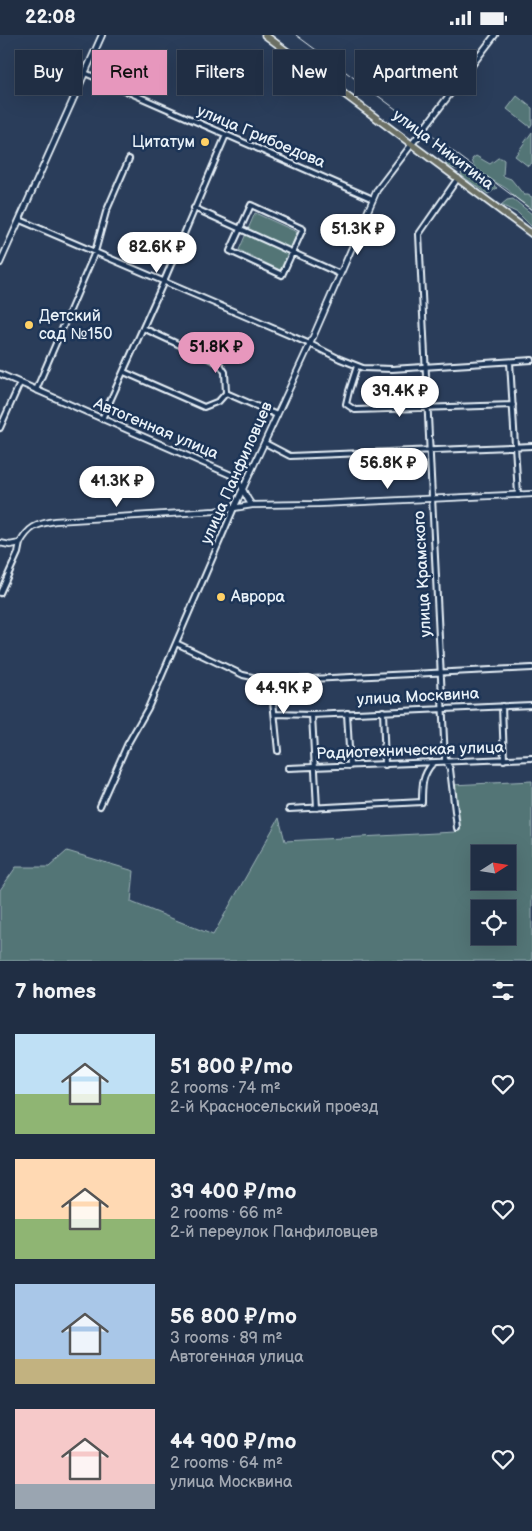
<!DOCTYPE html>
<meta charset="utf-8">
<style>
:root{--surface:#202e44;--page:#2d3a4f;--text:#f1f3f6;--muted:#a2a8b2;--line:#3d4a5d;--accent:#e797bd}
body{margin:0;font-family:"Balsamiq Sans",sans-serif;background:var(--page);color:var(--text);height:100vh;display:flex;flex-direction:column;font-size:19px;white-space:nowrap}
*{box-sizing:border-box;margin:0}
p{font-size:16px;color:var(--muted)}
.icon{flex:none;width:28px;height:28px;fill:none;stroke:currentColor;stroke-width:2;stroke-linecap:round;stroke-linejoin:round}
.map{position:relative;height:926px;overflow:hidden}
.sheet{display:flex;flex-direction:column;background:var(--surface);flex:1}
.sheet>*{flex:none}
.banner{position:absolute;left:15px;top:15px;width:502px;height:45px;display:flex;gap:10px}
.needle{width:32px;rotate:78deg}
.controls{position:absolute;left:471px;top:810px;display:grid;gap:10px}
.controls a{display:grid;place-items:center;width:45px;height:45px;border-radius:0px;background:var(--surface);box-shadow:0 5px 20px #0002,0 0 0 1px var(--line);font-size:25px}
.price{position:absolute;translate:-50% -42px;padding:0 11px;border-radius:18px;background:#fff;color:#222;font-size:16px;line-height:32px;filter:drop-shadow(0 1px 2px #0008)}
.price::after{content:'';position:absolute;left:50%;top:30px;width:15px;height:11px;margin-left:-8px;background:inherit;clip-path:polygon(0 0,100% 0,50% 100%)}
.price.on{background:var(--accent);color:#111}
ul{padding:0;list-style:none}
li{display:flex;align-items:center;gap:15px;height:125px;padding:0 15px}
li span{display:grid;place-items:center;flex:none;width:140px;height:100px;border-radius:0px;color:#555}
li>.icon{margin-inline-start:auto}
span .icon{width:60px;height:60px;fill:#fffc;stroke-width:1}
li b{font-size:21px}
h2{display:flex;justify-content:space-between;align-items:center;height:60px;padding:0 15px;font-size:21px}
.chip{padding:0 18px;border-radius:0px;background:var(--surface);box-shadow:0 5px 20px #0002,0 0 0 1px var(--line);font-size:18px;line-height:45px}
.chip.on{background:var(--accent);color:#111}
.status{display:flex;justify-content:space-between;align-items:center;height:35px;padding:0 25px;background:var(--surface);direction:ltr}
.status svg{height:14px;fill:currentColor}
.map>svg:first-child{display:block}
.green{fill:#527576;stroke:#9db3b7;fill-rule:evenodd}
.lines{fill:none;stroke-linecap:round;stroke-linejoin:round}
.minor-casing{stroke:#e8f1f8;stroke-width:8}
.tertiary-casing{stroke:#e8f1f8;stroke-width:8}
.primary-casing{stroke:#e8f1f8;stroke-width:9}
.minor{stroke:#1d3557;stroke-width:4}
.tertiary{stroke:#1d3557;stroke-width:4.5}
.primary{stroke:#6c7065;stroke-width:5.5}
.tram{stroke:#e8f1f8;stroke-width:1}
.poi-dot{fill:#ffd166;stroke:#1d3557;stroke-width:2}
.labels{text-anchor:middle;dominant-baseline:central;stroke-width:5;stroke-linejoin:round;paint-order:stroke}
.street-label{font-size:16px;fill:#e8f1f8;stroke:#1d3557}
.poi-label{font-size:16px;fill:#e8f1f8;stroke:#1d3557;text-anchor:start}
</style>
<div class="status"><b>22:08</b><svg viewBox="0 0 49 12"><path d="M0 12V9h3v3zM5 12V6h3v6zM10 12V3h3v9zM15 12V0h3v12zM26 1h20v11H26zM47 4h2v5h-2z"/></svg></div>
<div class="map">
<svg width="532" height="926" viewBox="0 0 532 926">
<rect width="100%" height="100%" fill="#2a3d5a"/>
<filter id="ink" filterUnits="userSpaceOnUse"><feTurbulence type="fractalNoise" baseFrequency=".02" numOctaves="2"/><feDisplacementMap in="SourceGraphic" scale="10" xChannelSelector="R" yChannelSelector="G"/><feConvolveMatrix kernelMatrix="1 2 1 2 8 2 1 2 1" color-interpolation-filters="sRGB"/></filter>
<g filter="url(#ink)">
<path class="green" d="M517,61l15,12v16l-2,3 -23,-18z
M532,97v31l-4,3 -13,-10z
M445,115l4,5 15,9 1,3c-7,4 -13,2 -19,-3l1,-4 -4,-2 -3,-4z
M476,121l14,8 8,-6h3l3,2 -1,16 8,3 13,16h4l4,2v13c-6,-5 -14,-9 -19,-15 -4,-4 -1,-2 -6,-6 -11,-8 -33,-14 -35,-30z
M469,135l5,2 7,9c5,-1 12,4 16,7l-9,6 -26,-18 -1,-4z
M513,164l19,15v13l-14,-14 -17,-8 6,-5z
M255,178l42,19 -15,39 -43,-21z
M532,746v180h-532v-71l16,-23h33l18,-16 67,20 -3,31 82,33 66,-117 6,23 170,-9 -3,-47zM480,819h28v27h-28zM480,874h28v27h-28z"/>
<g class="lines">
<defs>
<path id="minor" d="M85,38l288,126
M251,170l52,24 -21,46 -52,-24z
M194,173l146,66
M20,185l290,124 30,15 23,9 29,1 140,-9
M143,293l76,35 6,9 1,21 51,22
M510,327l8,133
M357,331l-8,25 -3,13 9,6 158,-5
M124,337l80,35 15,-6 7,-8
M36,355l59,-138 11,-40 23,-53
M102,384l62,-138 62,-146
M0,393l20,-45
M265,408l25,13 242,-10
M0,558l18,-40 2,-10
M176,608l67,32 28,6 261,-13
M271,646l7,70
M502,671l2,54
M383,676l2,54
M347,678l3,53
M275,679l37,1 220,-10
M312,680l5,93
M288,733l244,-10
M100,771l27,-61 21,-37 86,-200
M289,774l133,-7c0,-16 0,-27 11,-39
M457,793l-7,-59 -5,-10 -26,-525 39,-56"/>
<path id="tertiary" d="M0,228l102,-228
M0,339l231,101c12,7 12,20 21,30l66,-1 214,-10
M234,473l76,-164 67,-154 118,-155
M0,508l10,2 10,-2c9,-16 16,-19 35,-22l160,-10 37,-6"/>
<path id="primary" d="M265,0l267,199"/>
</defs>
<use href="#minor" class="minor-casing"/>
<use href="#tertiary" class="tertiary-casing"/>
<use href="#primary" class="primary-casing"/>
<use href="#minor" class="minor"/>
<use href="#tertiary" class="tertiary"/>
<use href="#primary" class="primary"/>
<path class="tram" d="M296,0l236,175"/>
</g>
</g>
<g class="poi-dot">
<circle cx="205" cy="107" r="5"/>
<circle cx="29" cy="290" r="5"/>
<circle cx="221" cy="562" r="5"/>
</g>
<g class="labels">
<g class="street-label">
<text transform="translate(261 102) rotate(23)">улица Грибоедова</text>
<text transform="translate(443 115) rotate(37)">улица Никитина</text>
<text transform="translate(156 394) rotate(23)">Автогенная улица</text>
<text transform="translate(237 438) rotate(-66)">улица Панфиловцев</text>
<text transform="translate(423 539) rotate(-93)">улица Крамского</text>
<text transform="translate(418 662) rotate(-3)">улица Москвина</text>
<text transform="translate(410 716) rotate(-2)">Радиотехническая улица</text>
</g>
<g class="poi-label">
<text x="195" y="107" text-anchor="end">Цитатум</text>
<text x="39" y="281">Детский<tspan x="39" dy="18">сад №150</tspan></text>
<text x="231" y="562">Аврора</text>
</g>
</g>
</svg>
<div class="controls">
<a><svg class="needle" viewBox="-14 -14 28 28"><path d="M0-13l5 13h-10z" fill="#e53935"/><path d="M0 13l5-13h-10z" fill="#a2a8b2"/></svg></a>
<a><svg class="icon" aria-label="locate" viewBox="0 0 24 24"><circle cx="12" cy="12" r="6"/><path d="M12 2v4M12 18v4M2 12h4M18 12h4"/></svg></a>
</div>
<b class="price" style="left:358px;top:221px">51.3K ₽</b>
<b class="price" style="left:157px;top:239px">82.6K ₽</b>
<b class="price on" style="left:216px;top:339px">51.8K ₽</b>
<b class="price" style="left:400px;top:383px">39.4K ₽</b>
<b class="price" style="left:388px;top:455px">56.8K ₽</b>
<b class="price" style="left:117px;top:473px">41.3K ₽</b>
<b class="price" style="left:284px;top:680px">44.9K ₽</b>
<div class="banner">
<a class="chip">Buy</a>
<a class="chip on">Rent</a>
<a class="chip">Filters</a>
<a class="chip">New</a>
<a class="chip">Apartment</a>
</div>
</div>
<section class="sheet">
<h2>7 homes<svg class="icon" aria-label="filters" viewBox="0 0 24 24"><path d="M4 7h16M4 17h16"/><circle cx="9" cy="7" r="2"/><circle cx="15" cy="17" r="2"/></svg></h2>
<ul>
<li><span style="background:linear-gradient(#bfe0f5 60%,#8fb573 0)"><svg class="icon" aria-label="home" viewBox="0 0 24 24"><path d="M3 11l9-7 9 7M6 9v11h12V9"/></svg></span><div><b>51 800 ₽/mo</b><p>2 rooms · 74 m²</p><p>2-й Красносельский проезд</p></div><svg class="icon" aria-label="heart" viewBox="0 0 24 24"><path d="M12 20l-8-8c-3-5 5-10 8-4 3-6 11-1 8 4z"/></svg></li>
<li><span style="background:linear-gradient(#ffd9b3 60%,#8fb573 0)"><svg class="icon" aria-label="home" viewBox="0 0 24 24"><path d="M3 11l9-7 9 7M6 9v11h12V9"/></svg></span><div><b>39 400 ₽/mo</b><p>2 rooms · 66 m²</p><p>2-й переулок Панфиловцев</p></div><svg class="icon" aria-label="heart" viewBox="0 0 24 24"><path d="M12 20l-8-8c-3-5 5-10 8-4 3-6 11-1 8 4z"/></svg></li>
<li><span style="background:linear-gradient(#a9c7e8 75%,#c2b280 0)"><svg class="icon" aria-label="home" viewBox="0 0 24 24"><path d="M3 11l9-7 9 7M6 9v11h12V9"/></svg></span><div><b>56 800 ₽/mo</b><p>3 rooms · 89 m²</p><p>Автогенная улица</p></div><svg class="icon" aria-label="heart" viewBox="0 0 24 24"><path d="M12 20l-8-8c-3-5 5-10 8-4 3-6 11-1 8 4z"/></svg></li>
<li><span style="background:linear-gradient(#f6c9c9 75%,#9aa5b1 0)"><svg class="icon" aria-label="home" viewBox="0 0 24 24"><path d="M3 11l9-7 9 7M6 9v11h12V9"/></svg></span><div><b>44 900 ₽/mo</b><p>2 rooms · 64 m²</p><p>улица Москвина</p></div><svg class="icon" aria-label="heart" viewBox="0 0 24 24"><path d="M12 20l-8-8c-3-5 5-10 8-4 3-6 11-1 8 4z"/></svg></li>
</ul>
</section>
